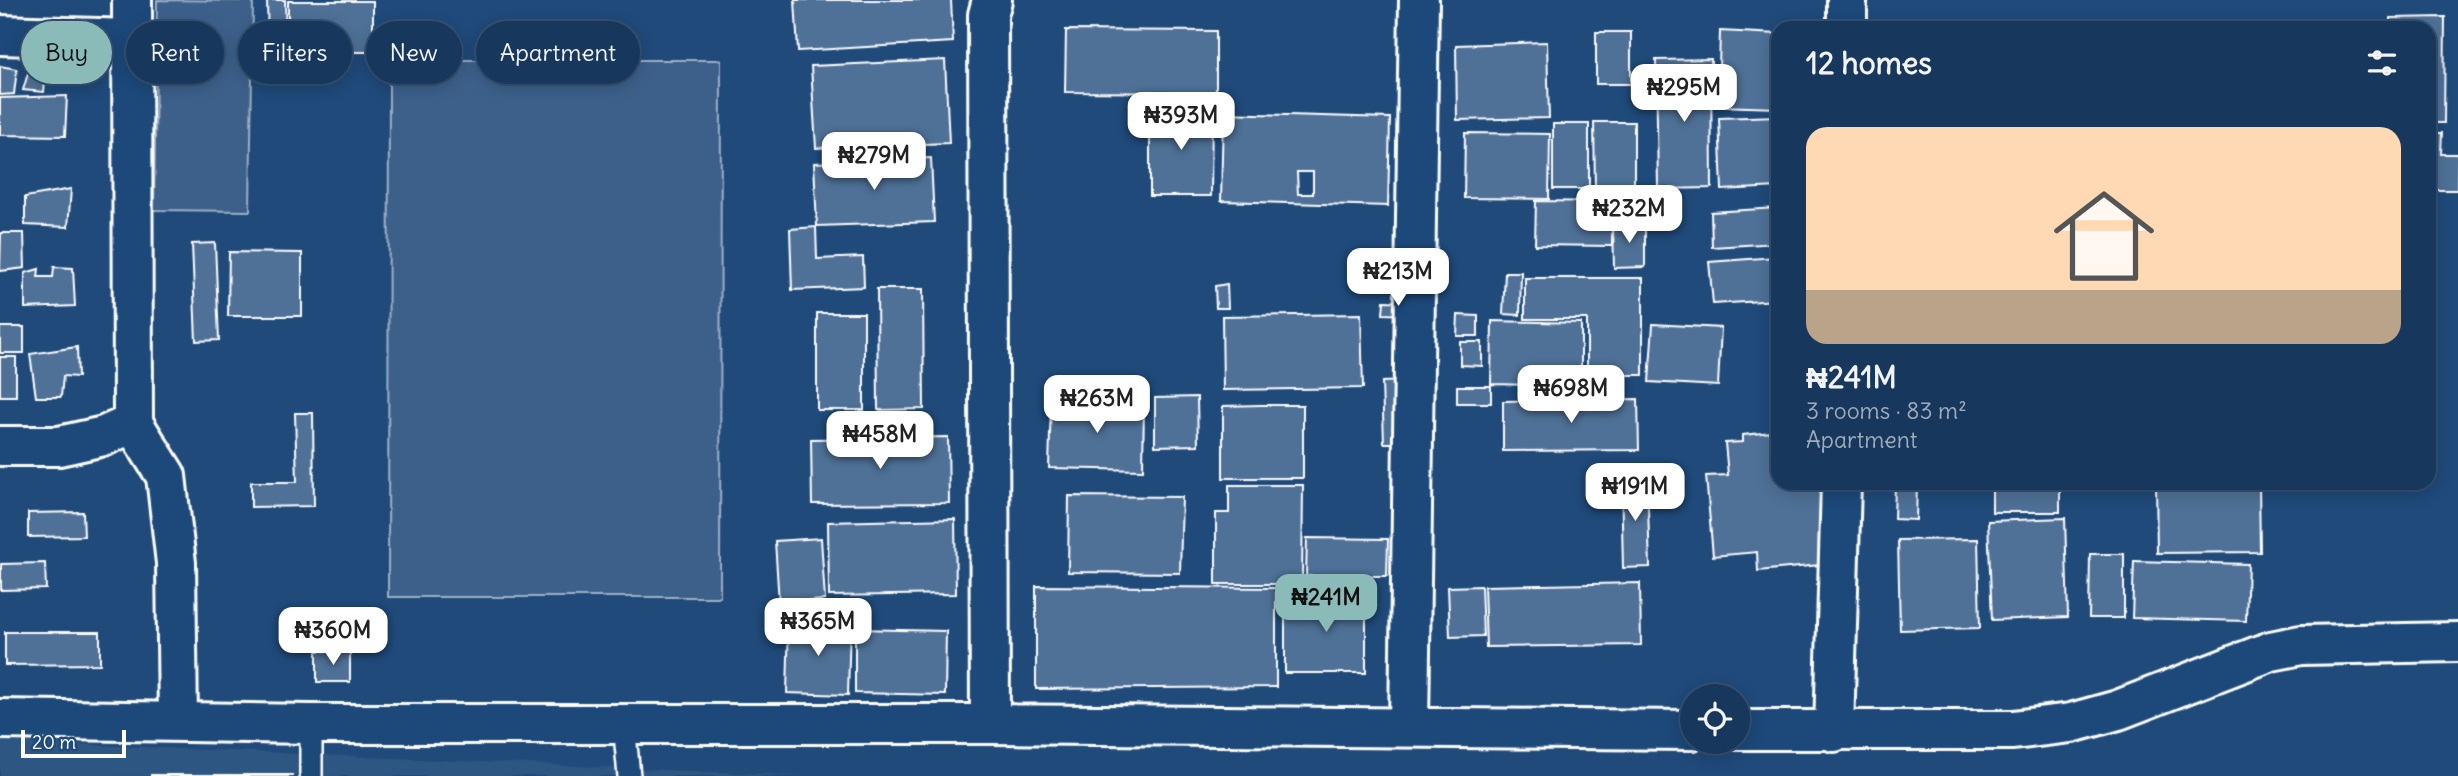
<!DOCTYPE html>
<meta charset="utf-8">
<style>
:root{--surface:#17385c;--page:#244365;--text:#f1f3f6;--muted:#9eacbb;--line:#365272;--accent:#8bbbb9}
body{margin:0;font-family:Delius,sans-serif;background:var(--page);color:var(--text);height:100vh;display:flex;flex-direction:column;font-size:26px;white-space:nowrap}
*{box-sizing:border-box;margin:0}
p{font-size:23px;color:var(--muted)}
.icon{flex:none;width:38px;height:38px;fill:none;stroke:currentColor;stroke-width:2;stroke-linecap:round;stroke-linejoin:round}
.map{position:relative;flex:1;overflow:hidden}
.panel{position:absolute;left:1771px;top:21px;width:665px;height:469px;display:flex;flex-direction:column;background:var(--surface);border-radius:21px;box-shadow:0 4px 18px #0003,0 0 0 2px var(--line)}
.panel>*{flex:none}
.hud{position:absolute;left:21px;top:21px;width:665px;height:63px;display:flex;gap:14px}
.controls{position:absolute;left:1680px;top:684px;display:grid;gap:14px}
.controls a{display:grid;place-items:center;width:70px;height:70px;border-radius:50%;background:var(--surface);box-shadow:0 4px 18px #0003,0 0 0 2px var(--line);font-size:35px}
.scale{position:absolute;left:21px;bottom:18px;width:105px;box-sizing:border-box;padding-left:7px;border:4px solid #fff;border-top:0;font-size:19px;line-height:24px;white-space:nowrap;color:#fff;-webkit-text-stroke:5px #1f4a7a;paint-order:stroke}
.price{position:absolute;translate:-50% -60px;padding:0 16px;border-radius:14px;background:#fff;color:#222;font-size:23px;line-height:46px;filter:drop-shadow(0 2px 4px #0008)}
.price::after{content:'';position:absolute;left:50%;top:42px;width:21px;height:16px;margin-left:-10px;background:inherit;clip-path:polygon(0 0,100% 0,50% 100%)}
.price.current{background:var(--accent);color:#111}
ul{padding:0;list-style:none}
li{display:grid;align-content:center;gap:14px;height:371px;padding:0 35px}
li+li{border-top:2px solid var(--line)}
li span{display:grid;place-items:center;height:217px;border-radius:21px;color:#555}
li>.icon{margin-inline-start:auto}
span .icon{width:126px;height:126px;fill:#fffc;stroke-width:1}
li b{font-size:30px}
h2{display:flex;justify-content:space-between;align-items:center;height:84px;padding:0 35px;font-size:30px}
.pill{padding:0 24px;border-radius:32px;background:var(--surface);box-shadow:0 4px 18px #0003,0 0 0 2px var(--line);font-size:24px;line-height:63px}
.pill.current{background:var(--accent);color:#111}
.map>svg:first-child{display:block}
.built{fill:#2e5683}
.green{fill:#3c618b;stroke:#9eb0c5;stroke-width:2}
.building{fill:#507197;stroke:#fff;stroke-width:2;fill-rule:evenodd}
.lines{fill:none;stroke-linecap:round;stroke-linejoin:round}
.lane-casing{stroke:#fff;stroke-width:26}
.street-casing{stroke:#fff;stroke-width:44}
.lane{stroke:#1f4a7a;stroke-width:21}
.street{stroke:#1f4a7a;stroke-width:38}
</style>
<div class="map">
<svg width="2458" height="776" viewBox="0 0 2458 776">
<rect width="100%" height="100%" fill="#1f4a7a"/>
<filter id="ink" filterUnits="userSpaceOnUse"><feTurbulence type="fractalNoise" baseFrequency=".0143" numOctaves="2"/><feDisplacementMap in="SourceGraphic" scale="14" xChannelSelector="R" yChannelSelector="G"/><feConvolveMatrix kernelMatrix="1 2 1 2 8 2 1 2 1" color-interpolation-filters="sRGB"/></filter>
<g filter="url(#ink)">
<path class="built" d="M0,741l25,1 783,34h-808z"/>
<path class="green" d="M157,0l96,1 -3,210 -96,-1z
M389,60h332l-1,537h-332z"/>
<path class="building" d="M267,0h18l1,54h28l1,7h-38v-13h-9z
M795,0h156l2,42 -155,9z
M288,1h85v51h-85z
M2445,17l-1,106h-15v-95h-81v-1l42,1v-10z
M1066,30l150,1v62l-151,-1z
M1720,31l58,3v74l-60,-2z
M1596,32h35v52h-35z
M1547,42l2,76 -92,2 -1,-75z
M1711,59l1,129 -54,1 -2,-129z
M32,60l15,2 -3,30 -21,-2z
M945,60l4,83 -133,5 -5,-82z
M0,66l17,3 -3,25 -14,1z
M67,96l-2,40 -65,-1v-37z
M1150,108h62l-1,88h-61z
M1223,113l167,5 -2,88 -167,-5zM1297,172h16v22h-15z
M1778,116v71l-56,3 -3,-72z
M1594,122h40v66h-39z
M1553,124h36v65h-36z
M1465,133l85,1 -1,65 -85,-1z
M2429,133h13l-1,21h17l-1,36h-21v-7h-7z
M931,158l3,64 -117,4 -3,-63z
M71,189l-3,38 -43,-2v-28z
M1536,201l76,1v44l-77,-1z
M1778,208v35l-66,4 -1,-35z
M1613,222h32v45l-31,1z
M816,227l1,32 46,-2 1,30 -72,3 -2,-61z
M1,233h23l1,35 -25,3z
M215,243l4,97 -23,1 -4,-97z
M229,252l73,1v63h-74z
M1775,257l3,43 -65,4 -4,-42z
M54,267l19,1 2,38 -50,2v-35l14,-4 -1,8h15z
M1505,272h16l-1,43 -17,-1z
M1525,278h118v97h-56v-56h-62z
M1227,284l1,24h-12l-1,-22z
M877,289h46l1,120 -46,1z
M1384,301l29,1v13l-30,-1z
M817,313h47v97h-47z
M1361,314l2,74 -140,2 -1,-74z
M1458,315l20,1v20h-21z
M1492,321l89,2v63l-90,-2z
M1653,324l68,4 -3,58 -69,-4z
M0,327h24v26h-24z
M1460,342h22v24l-22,-1z
M77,347l1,30 -15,-1 -2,21h-25l-6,-43z
M0,357h16v39h-16z
M1403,381v62h-19l-2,-61z
M1457,386h34v17h-34z
M1197,397l1,48 -43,1v-48z
M1051,399l93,3 -1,68 -94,-2z
M1638,399l1,51 -136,1v-50z
M1260,405h43v73h-80v-72z
M295,413h18l1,93 -63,1v-25h46z
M1771,432l1,13h6v38h46l7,81 -73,7 -1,-19 -44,4 -7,-80 22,-1 -3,-32 18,-1v-7z
M948,437l1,66 -137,1 -1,-65z
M1647,477l3,90 -27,1 -2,-90z
M1895,483h22l-1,37 -22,-1z
M1992,483h68v29h-68z
M2156,483h103l1,69 -103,1z
M1229,485h74l-1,99h-86v-71h13z
M1069,496l113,1 -2,76 -112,-1z
M83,512l1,24 -56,1v-24z
M2065,518l3,99 -76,3 -4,-99z
M955,519l1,75 -127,2 -1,-74z
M821,538l4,62 -46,3 -4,-62z
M1307,538l81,1 -1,37h-81z
M1978,539l2,89 -80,2 -2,-90z
M2090,554h34v64h-35z
M2134,561l114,3 -2,57 -114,-3z
M45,563l1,26 -45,1v-26z
M1640,583l1,62 -155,2 -2,-61z
M1036,586l240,2v99l-240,2z
M1481,586l2,50 -33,1 -2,-50z
M1285,594h81v79h-81z
M789,620l61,2 -2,73 -61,-2z
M855,629l91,2 -1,64 -90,-2z
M5,632h95v32l-95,1z
M317,651h33v31h-33z
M151,775h141v1h-141z"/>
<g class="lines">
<defs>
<path id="lane" d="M624,723l5,53
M311,724v52"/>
<path id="street" d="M132,0l1,423 33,53 10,87 2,157
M1847,28v-28
M0,35l132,4
M0,446h59l45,-10 29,-13
M0,719l311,5h679l702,6
M990,724l-2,-709 4,-15
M1409,726l10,-726
M1738,730h275l58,-7 47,-13 153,-59 30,-6 157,-3
M1834,732l7,-249"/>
</defs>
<use href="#lane" class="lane-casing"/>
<use href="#street" class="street-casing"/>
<use href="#lane" class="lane"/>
<use href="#street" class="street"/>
</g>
</g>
</svg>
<div class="controls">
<a><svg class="icon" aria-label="locate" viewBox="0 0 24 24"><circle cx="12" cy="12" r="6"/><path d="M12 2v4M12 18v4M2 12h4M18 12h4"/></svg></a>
</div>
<div class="scale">20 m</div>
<b class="price" style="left:1684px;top:124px">₦295M</b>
<b class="price" style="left:1181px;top:152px">₦393M</b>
<b class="price" style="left:874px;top:192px">₦279M</b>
<b class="price" style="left:1629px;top:245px">₦232M</b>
<b class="price" style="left:1398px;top:308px">₦213M</b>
<b class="price" style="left:1571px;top:425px">₦698M</b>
<b class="price" style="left:1097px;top:435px">₦263M</b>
<b class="price" style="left:880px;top:471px">₦458M</b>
<b class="price" style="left:1635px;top:523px">₦191M</b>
<b class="price current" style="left:1326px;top:634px">₦241M</b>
<b class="price" style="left:818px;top:658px">₦365M</b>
<b class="price" style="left:333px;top:667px">₦360M</b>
<div class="hud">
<a class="pill current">Buy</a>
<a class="pill">Rent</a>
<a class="pill">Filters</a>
<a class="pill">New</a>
<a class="pill">Apartment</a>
</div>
<section class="panel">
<h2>12 homes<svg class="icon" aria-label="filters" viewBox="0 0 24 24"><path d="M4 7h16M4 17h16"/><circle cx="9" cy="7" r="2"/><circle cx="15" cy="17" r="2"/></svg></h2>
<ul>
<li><span style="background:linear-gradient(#ffd9b3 75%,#b9a48a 0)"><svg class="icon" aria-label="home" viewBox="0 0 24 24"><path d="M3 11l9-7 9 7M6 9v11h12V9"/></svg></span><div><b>₦241M</b><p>3 rooms · 83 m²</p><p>Apartment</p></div></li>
</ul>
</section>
</div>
